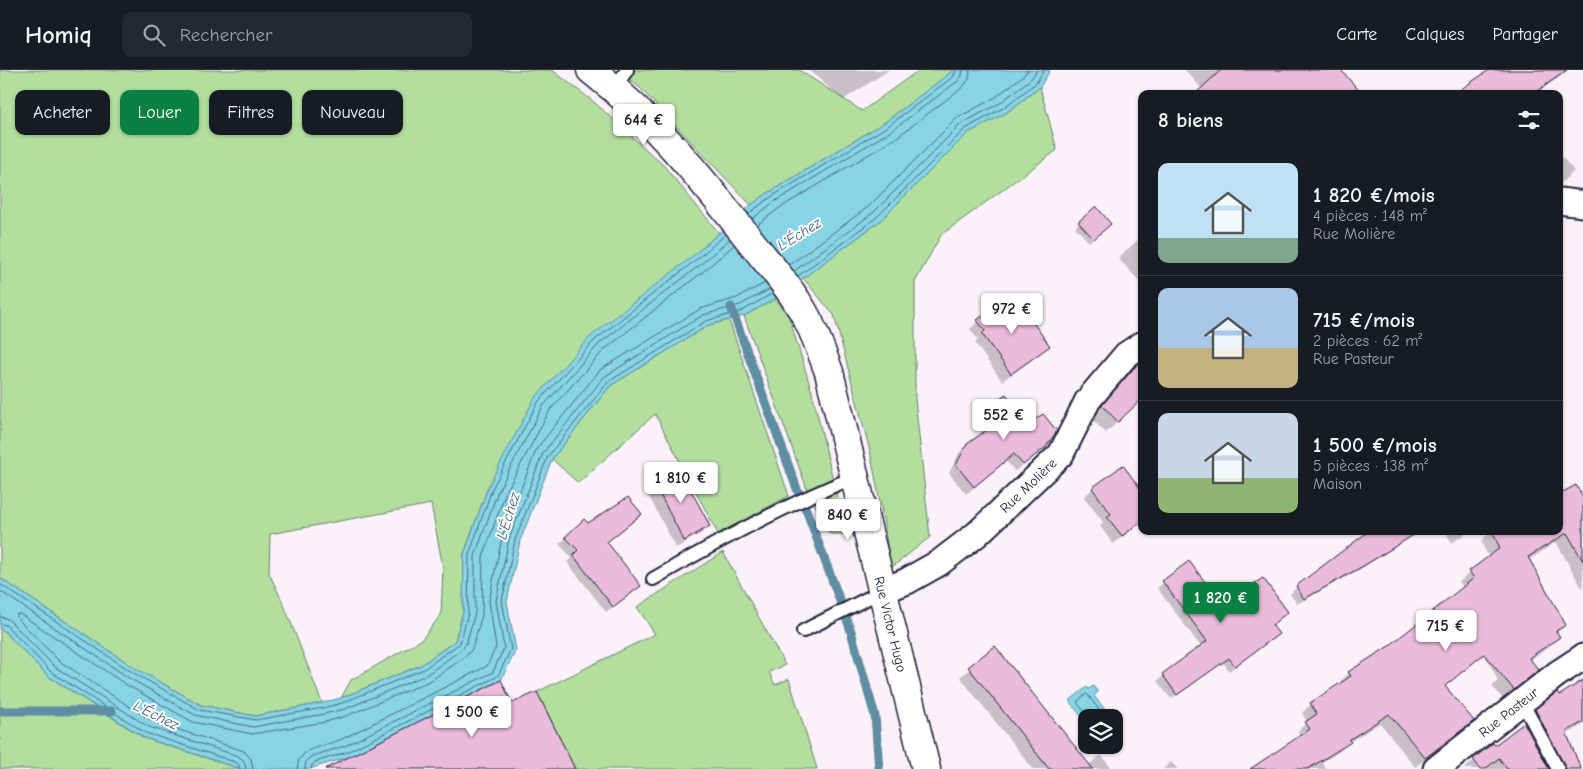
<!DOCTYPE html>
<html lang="fr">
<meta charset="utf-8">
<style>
:root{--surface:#171b24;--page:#242831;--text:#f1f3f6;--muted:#9ea1a6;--line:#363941;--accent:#0b8043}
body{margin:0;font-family:"Comic Neue",sans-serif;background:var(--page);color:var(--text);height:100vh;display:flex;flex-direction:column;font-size:19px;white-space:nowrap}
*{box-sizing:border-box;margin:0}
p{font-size:16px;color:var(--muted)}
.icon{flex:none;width:28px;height:28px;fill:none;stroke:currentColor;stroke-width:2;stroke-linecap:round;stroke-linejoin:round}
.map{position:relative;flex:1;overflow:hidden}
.side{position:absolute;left:1138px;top:20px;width:425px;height:445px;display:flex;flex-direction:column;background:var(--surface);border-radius:10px;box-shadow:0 1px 4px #0004}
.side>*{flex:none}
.top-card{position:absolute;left:15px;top:20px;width:475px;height:45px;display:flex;gap:10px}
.tools{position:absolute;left:1078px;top:639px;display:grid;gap:10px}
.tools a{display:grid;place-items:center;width:45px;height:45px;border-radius:10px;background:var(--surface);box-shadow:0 1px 4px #0004;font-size:25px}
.price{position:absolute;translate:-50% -42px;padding:0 11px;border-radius:5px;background:#fff;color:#222;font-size:16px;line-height:32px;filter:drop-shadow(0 1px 2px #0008)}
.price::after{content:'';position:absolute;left:50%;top:30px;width:15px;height:11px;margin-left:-8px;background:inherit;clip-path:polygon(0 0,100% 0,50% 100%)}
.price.on{background:var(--accent);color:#fff}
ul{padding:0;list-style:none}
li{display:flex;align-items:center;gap:15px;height:125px;padding:0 20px}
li+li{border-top:1px solid var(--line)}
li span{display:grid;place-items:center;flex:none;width:140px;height:100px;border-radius:10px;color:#555}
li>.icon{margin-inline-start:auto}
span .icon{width:60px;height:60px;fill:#fffc;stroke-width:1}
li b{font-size:21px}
h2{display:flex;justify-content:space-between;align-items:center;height:60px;padding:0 20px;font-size:21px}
.pill{padding:0 18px;border-radius:10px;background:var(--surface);box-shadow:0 1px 4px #0004;font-size:18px;line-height:45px}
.pill.on{background:var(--accent);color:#fff}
header{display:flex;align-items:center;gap:30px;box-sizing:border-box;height:70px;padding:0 25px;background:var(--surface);border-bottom:1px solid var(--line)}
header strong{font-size:24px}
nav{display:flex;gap:28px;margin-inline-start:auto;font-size:18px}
.search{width:350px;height:45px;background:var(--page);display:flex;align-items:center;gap:12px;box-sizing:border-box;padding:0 18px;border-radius:10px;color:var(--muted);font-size:19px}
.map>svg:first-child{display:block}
.green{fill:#b2df9e;stroke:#6a806c}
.water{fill:#86d4e5;stroke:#5e8da1}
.shadow{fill:#0003}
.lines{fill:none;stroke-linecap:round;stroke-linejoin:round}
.shore{stroke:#4a697f;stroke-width:1}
.stream{stroke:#5e8da1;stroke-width:9}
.building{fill:#ebbbdc;stroke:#22223b}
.lane-casing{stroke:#22223b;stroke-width:16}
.street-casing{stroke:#22223b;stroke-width:29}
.secondary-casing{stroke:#22223b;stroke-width:31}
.lane{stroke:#fff;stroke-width:12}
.street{stroke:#fff;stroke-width:25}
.secondary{stroke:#fff;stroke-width:28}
.labels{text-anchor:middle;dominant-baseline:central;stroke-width:4;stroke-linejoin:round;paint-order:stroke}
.street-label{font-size:14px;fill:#22223b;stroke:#fff}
.water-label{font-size:15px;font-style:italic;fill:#456076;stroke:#fff}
</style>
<header>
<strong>Homiq</strong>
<div class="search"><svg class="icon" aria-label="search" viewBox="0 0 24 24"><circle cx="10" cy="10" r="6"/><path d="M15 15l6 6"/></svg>Rechercher</div>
<nav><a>Carte</a><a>Calques</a><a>Partager</a></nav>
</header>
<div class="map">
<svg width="1583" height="699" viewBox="0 0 1583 699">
<rect width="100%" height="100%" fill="#fbf1f8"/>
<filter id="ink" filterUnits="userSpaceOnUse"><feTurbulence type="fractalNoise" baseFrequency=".02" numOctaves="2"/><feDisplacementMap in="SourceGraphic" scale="10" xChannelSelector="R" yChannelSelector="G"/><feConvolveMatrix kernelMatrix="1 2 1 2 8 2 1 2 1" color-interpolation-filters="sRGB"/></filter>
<g filter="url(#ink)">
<path class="green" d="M0,0h552l42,32 70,64 55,67 -25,22 -206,232 -24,67 -1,58 -8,29 -34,24 -80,33 10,-18 70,-40 20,-25 2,-47 -12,-64 -161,30 -1,39 15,32 38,98 -67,13 -54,-11 -66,-37 -135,-90z
M617,0h182l63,41 57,-41h35l-69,52 -117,71 -17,12 -112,-118z
M1040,17l17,63 -116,85 -26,47v117l15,138 -39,31 -10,-61 -11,-56 -36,-136 -31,-37 77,-57 88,-88 38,-20z
M775,229l14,18 23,75 34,142h-16l-23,-45 -63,-173z
M729,250l60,176 -71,38 -63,-120 -77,69 -26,-24 58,-73 99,-61z
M723,482l62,113 -16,7 6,13 14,-6 28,90h-242l-38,-77 118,-58 -18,-27z
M0,557l48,49 96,62 97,31h-241z"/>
<path class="water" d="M954,0h96l-10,17 -34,26 -38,20 -88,88 -105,78 -31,17 -35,9 -99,61 -58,73 -32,82 -13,61 9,48 -15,30 -152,77 -40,12h-68l-96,-31 -97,-62 -48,-49v-49l135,90 66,37 54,11 67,-13 19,-5 80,-33 34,-24 8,-29 1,-58 24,-67 46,-88 57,-63 103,-81 57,-50 17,-12 117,-71z
M1093,616l5,6 -4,4 17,21 -25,1v4l-17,-21 18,-14 2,2z"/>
<path class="shadow" d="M809,0h80l-46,30z
M1185,0h155l-138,19z
M1491,0h76l-7,7 -25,17h-79z
M1559,83l15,18 -15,14z
M1095,138l14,16 -20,18 -14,-15z
M1141,167v46l-23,-25z
M978,251l70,25 -8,8 -38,27 -27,-38 3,-3 -8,-11z
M1141,294v35l-35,34 -15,-15 31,-36z
M1005,326l22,31 18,19 -30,25 -9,-10 -40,33 -17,-21 10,-20 8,-8 21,-14 -10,-14 7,-8z
M1123,397l18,25v31l-28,21 -13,-18 3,-4 -19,-25 8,-8z
M654,412l55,44 -9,8 -24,14 -30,-57z
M1576,416l7,14v90l-27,-48 -27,18 36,65 -9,8 3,4 -11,11 -19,12 8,10 -10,10 -24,19 -11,-13 6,-5 -41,-86 7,-6 -5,-7 11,-10 19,-14 -8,-17 10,-10h68v-36z
M587,454l19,19 27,49 -27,20 -39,-50 5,-4 -13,-14 7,-6z
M1371,461l25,14 -7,6 -32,20 -60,33 -7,-10 7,-7z
M1445,461h24l-17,12z
M1189,493l33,43 49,20v13l-42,32 -6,-9 -52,37 -14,-18 44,-34 -44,-59z
M995,578l93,117 13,-10 11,14h-79l-73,-92z
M1472,592l-28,25 29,34 -9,9 -49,37 -35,-44 -32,20 -8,8 -18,11 5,7h-73l46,-32 -3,-5 10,-10 -5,-9 9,-9 30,-21 -1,-1 9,-9z
M1583,611v44l-17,10 14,34h-29l-26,-48 11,-11 24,-13z
M1493,674l54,25h-83z
M1171,692l7,7h-15z"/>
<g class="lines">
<path class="shore" d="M748,144l23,-17 117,-71 66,-50 2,-6
M752,149l22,-17 117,-71 67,-50 4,-5 1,-6
M757,155l21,-16 118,-71 67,-51 6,-8 1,-9
M789,195l79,-58 89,-89 39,-21 29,-23 3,-4
M794,201l79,-58 88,-89 39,-21 31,-24 6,-9
M798,206l79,-59 88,-88 38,-21 33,-25 8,-13
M0,514l132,88 68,38 56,10 67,-12 19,-5 82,-34 36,-26 8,-30 1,-58 23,-66 46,-87 57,-62 102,-81 29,-25
M0,521l129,87 66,37 58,12 71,-13 21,-5 81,-34 35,-25 5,-6 9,-31v-57l23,-65 45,-85 56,-62 102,-80 29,-25
M0,547l6,1 4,3 45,46 94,60 89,29 6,5 2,8
M0,554l6,1 45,47 95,61 89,29 4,3v4
M1089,648l-12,-16 9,-8 2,1 17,23
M253,699l-2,-10 -7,-8 -92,-30 -93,-60 -42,-43v-4h3l105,70 68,38 59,12 73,-12 21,-6 84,-35 36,-25 6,-7 10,-34 1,-58 22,-63 45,-84 54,-60 101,-80 29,-25
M297,699l2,-10 8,-8 35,-12 145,-73 9,-19 -7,-46 13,-64 35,-89 63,-78 100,-61 37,-11 28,-15
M305,699l1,-8 6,-5 33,-10 148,-74 11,-24 -8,-47 13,-62 34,-86 61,-76 99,-62 37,-10 30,-16
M311,699l1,-4 3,-3 32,-10 151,-76 13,-27 -9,-48 13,-61 33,-84 60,-74 98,-61 36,-10 31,-18"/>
<path class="stream" d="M731,237l66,182 10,23 43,116 25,88 4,53
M0,641h112"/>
</g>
<path class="building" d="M1221,0h120l21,24h-167z
M1489,0h78l-34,24h-79z
M1096,136l15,18 -17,15 -16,-17z
M1013,225l37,51 -39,28 -29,-40 3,-3 -8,-11z
M1141,292v38l-23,22 -16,-17 32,-37z
M1006,324l21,31 16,-11 14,17 -11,16 -23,18 -9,-11 -40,33 -18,-22 11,-21 28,-20 -10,-16z
M1123,395l18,25v32l-19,14 -15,-19 4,-3 -19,-26z
M678,396l32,60 -26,15 -31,-60z
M1576,415l7,12v64l-16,-28 -39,24 38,68 -10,6 4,6 -31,21 10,12 -25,20 -30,-36 -39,32 29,35 -49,37 -36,-44 -40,26 2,2 -43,27h-58l60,-40 -5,-7 12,-8 -7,-11 41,-27 -3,-4 41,-26 85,-68 -5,-7 31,-23 -8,-17h67v-37z
M628,427l14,17 -35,28 34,44 -28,21 -40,-52 5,-5 -13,-13 19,-18 4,4z
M1369,461h51l-55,34 -61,34 -8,-13z
M1189,491l33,43 41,-26 25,34 -16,13 7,9 -44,32 -6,-8 -52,37 -15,-21 45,-33 -45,-60z
M995,576l98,123h-44l-81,-102z
M501,610l11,23 25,-11 38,77h-250z
M1583,610v42l-17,10 15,37h-15l-31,-60 22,-17 3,3z
M1524,653l25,46h-42l-8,-11 -14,11h-5l-7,-10 20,-16 2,2z"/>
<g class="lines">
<defs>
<path id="lane" d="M614,18l13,-18
M653,509c65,-38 132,-74 202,-102
M803,561l79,-40
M1522,632l36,67"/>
<g id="street">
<path d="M1559,131l24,3"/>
<path id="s1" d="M882,521l25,-10 32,-18 38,-29 84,-80 27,-54 38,-45 15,-10"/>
<path id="s2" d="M1436,699l121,-95 26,-17"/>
</g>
<g id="secondary">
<path id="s3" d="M591,0c62,48 110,108 158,169 16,21 35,41 49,64 14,21 22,45 31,69l97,397"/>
</g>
</defs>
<use href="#lane" class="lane-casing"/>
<use href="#street" class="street-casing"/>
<use href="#secondary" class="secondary-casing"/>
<use href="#lane" class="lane"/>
<use href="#street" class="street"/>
<use href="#secondary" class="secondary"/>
</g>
</g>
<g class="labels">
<g class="street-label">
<text stroke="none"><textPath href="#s1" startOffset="182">Rue Molière</textPath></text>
<text stroke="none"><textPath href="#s3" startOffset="648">Rue Victor Hugo</textPath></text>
<text stroke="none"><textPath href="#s2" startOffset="92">Rue Pasteur</textPath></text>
</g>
<g class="water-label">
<text transform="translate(799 164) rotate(-32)">L'Échez</text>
<text transform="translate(508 446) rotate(-73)">L'Échez</text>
<text transform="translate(156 645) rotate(26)">L'Échez</text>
</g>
</g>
</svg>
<div class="tools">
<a><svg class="icon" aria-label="layers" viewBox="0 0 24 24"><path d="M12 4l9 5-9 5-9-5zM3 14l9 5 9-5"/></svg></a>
</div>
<b class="price" style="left:644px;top:76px">644 €</b>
<b class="price" style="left:1012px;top:265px">972 €</b>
<b class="price" style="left:1004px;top:371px">552 €</b>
<b class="price" style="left:681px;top:434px">1 810 €</b>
<b class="price" style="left:848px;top:471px">840 €</b>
<b class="price on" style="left:1221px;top:554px">1 820 €</b>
<b class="price" style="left:1446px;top:582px">715 €</b>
<b class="price" style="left:472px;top:668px">1 500 €</b>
<div class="top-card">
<a class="pill">Acheter</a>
<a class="pill on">Louer</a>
<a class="pill">Filtres</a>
<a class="pill">Nouveau</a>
</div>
<section class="side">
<h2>8 biens<svg class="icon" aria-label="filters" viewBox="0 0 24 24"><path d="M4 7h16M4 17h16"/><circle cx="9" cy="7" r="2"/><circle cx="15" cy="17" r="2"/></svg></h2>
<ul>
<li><span style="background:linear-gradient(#bfe0f5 75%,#7fa58c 0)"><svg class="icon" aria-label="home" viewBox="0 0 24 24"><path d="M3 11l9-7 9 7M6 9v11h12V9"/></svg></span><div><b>1 820 €/mois</b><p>4 pièces · 148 m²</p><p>Rue Molière</p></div></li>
<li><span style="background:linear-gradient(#a9c7e8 60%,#c2b280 0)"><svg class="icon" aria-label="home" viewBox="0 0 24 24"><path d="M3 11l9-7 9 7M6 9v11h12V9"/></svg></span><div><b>715 €/mois</b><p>2 pièces · 62 m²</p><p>Rue Pasteur</p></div></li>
<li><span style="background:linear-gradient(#c9d6e8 65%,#8fb573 0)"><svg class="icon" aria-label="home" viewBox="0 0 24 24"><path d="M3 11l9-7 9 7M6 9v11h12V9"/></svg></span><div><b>1 500 €/mois</b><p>5 pièces · 138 m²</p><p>Maison</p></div></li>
</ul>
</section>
</div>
